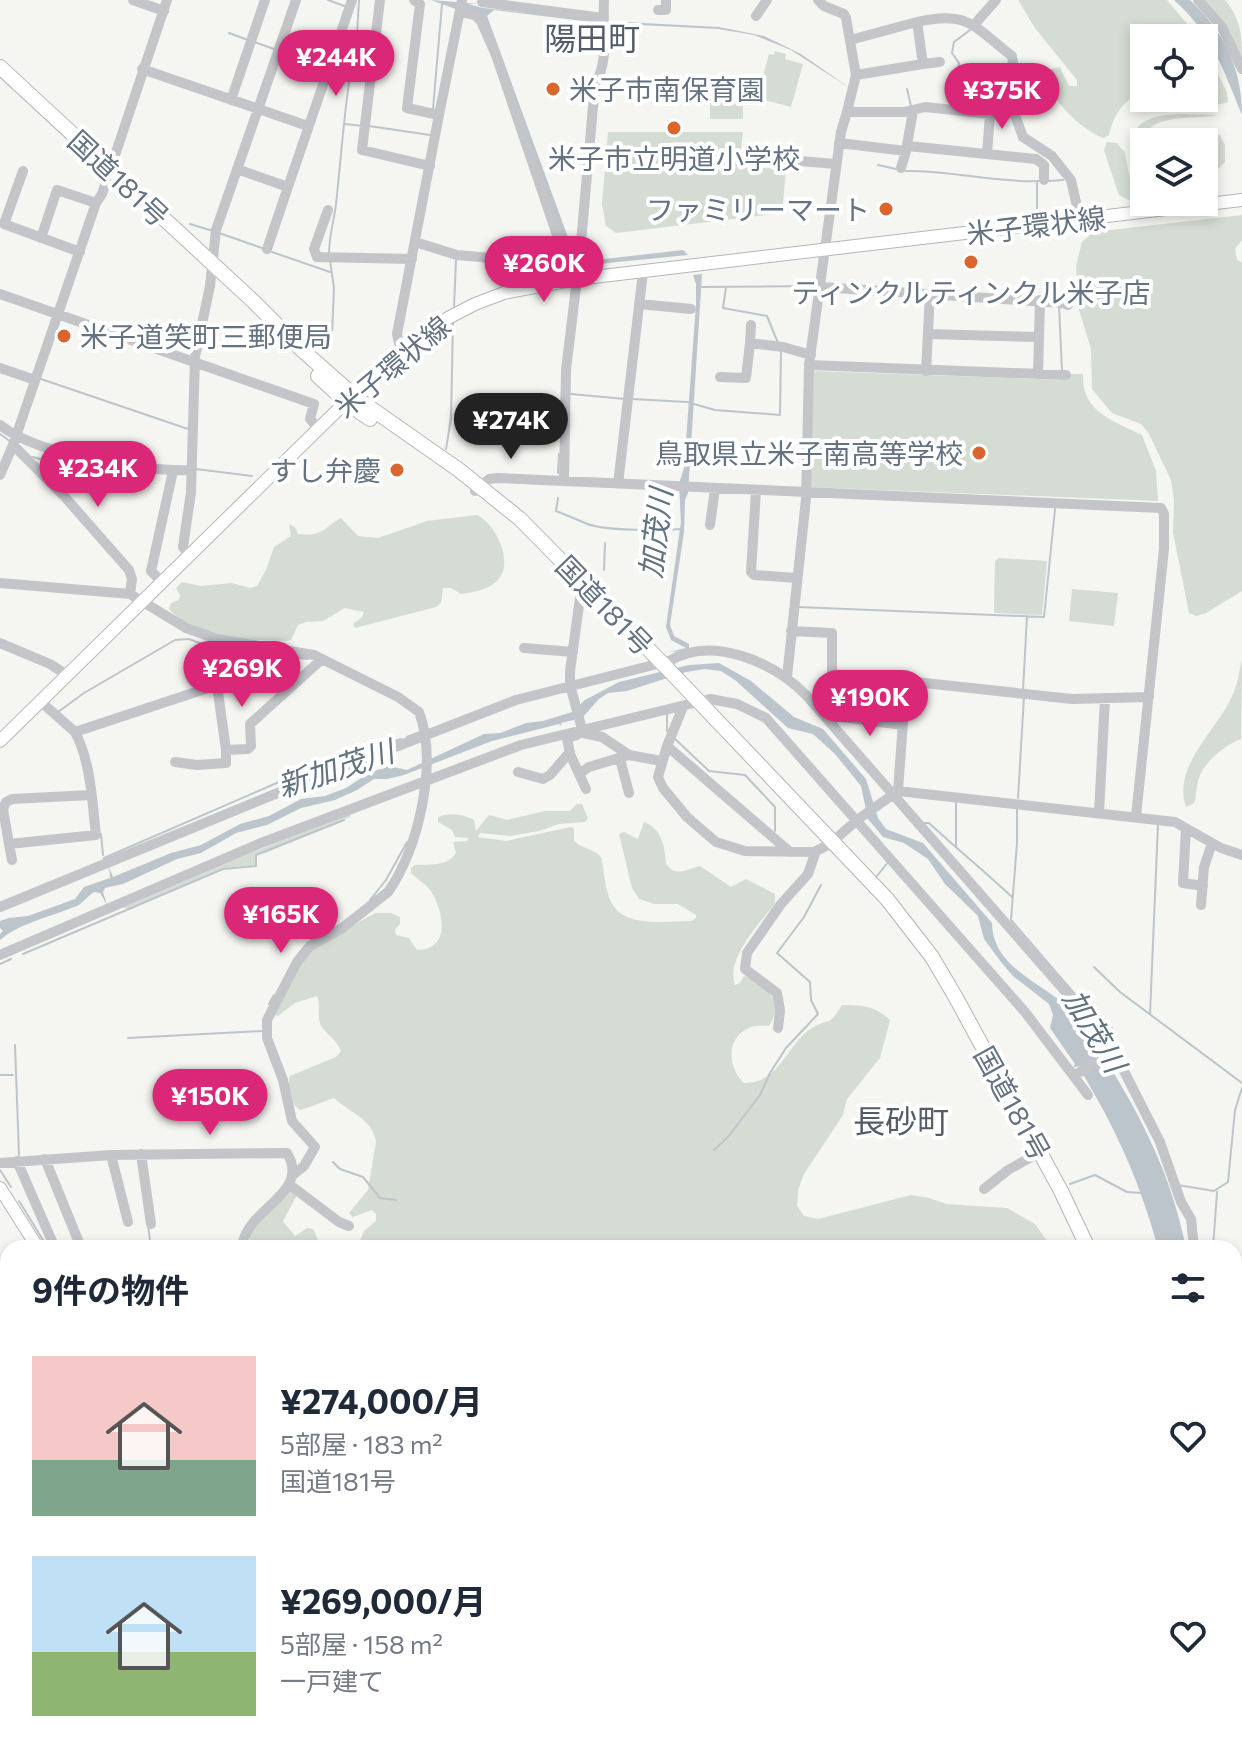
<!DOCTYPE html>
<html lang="ja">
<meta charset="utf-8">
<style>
:root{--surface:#fff;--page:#f2f2f3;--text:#1f2937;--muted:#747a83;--accent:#db2777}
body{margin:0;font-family:Commissioner,"Noto Sans JP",sans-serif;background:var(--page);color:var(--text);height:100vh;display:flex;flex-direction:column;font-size:30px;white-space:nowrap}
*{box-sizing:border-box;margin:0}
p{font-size:26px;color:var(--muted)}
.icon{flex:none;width:44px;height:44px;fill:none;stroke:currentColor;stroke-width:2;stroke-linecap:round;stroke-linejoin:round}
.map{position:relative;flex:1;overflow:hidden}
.details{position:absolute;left:0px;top:1240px;width:1242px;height:512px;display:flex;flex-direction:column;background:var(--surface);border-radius:24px 24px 0 0;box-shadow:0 4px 12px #0003}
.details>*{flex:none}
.fabs{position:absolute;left:1130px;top:24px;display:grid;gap:16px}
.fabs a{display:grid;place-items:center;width:88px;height:88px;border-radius:0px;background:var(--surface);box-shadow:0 4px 12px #0003;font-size:40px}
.price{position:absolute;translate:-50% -68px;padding:0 18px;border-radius:28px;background:var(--accent);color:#fff;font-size:26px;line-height:52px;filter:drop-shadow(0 2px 4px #0008)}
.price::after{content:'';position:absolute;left:50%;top:48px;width:24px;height:18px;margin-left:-12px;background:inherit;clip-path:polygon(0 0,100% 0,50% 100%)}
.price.selected{background:#222;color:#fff}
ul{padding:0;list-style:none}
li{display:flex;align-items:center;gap:24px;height:200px;padding:0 32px}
li span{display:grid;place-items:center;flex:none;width:224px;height:160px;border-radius:0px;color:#555}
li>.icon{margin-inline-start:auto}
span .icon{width:96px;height:96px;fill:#fffc;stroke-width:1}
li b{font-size:34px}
h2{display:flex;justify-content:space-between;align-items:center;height:96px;padding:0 32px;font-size:34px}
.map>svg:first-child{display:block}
.green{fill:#d5dcd3}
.water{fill:#bcc5cb}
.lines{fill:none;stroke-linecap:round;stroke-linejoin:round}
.stream{stroke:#bcc5cb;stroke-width:2}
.highway-tunnel{stroke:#d1d4d5;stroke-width:14;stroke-dasharray:14 7;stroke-linecap:butt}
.major-casing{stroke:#b3b7bb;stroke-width:14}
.highway-casing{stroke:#b3b6b9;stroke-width:16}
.minor{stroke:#c3c5c9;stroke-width:10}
.major{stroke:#fff;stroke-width:12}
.highway{stroke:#fff;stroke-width:14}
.poi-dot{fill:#da662d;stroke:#fff;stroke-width:3}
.labels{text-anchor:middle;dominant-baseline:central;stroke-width:8;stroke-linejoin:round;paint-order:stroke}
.poi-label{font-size:28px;fill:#657281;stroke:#fff;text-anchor:end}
.street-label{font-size:28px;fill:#657281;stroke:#fff}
.water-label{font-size:30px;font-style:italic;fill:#61737e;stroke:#fff}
.quarter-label{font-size:32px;fill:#535c67;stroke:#fff}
</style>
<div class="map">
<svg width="1242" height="1752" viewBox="0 0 1242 1752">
<rect width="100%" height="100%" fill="#f5f5f1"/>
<path class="green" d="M1018,0h149l32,38h-55v54c-20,6 -31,24 -35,43l-5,3c-21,-7 -65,-45 -53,-69l9,-2 9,19h8v-6l-42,-52z
M1203,0h22c17,20 17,38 17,63z
M1204,47l23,45 1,10c-17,7 -50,2 -67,-4h43z
M775,51l11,3 -1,5 18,5 -12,43 -34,-9 12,-44 5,1z
M710,87h33v32h-33z
M1217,115c-30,6 -82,-5 -75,43l-8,1 -2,-8h-2c-1,-46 56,-36 87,-36z
M1211,131l9,4 5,10v17l-7,7 -14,2v-29h-45l6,-5z
M608,132h135l-4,35 47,2 -4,44 -166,20 -10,-7 -4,-22z
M1107,142l10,1 8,10 5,26 4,-1 -2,-13 10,-1 2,38 -10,1 -15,-8 -15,-45z
M1242,215v25l-7,9 2,11 5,2v329l-36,22 -10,3 -7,-3 -16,-81 1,-32 -3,-20 -23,-48 -7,-8 -29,-11 -20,-24 -1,-40 -12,-39 -3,-44 6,-24 11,-10z
M813,371l254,9 1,-6h15c-2,38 31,47 59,61l14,36 2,30 -350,-14z
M477,515c19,9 38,48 20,66 -9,9 -24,11 -36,13l-10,-6h-8l-2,15 -5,4 -81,21 -2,-4 9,-7 2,-5 -19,-4 -22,13 -17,1 -8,3 -7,15 -5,1c-38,-1 -90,-1 -117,-32l2,-6 8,-3 1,-5 -4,-7 6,-6 19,4 31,-3 18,5 7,-2 9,-16 8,-23 17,-11 -2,-12 6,3 3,7c26,3 26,-7 43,-16l17,18 20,2 49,-17z
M999,558l48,3 -5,54 -48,-2 1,-52z
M1072,589l46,4 -4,33 -45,-5z
M1242,659l-1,80c-16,6 -36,22 -42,39 -3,8 -2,17 -5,25l-8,4c-15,-43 36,-80 49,-118 4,-9 4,-20 7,-30z
M577,804h5l6,14 -3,4 -26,2 -20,7 -29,5 -30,-3 -2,4 28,4 65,-14 3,2v12c9,8 20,8 27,16 3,12 3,25 7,37 9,36 55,27 83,27l5,-3v-3l-18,-11h-24l-15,-5 -7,-11 -13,-54 5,-2 14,7 6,-17c18,7 21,25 22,42 10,14 21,5 34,2l31,21 15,-8 29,15v10c-15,18 -50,56 -40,81l5,-2 4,-7c24,8 40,27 25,50 -6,0 -15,-1 -20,2 -24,10 -21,41 -5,55 37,0 42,-39 68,-55 18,-11 16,0 30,-23 20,0 33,1 48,15l-10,38 -33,41 -4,16 -39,59 -6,16 -1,16 7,10 14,3 93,-24 18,3 17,6 61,4 28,16 17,24h-702l9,-5 5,-12 12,-10v-7l-4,-4 -19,7 -4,-4 19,-23 8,-48c-3,-23 -27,-30 -42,-44l-33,12c-10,-3 -14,-25 -11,-34l46,-19 5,-6c-5,-13 -16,-17 -21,-27 -3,-10 1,-19 -3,-28l-22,7 -17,13 -6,-2 32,-57 12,-11 59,-33h16l9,4v7l-5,5 1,6 13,3 8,12c34,0 27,-38 14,-59 -5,-7 -14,-12 -20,-18v-5l4,-3c14,-1 32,2 41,-12l-3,-11 14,-1 2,-3 -14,-1 -3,-7 -14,-8v-5c11,-5 26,-3 36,3l2,11 13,-16 18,5 38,-9h25z
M350,814l1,2 -7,4 -79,33 -9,1 -1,11 -32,3 -94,41 -12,-3h10l121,-52z
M290,1191l7,4 -14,26 12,15 12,-8 6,1 6,13 7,6h-73l-4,-11 6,-10z
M0,1330l8,13v401h69l-4,8h-73z
M1242,1415v186h-8c0,-37 -7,-159 8,-186z
M244,1744h671l-2,8h-677z"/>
<path class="water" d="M431,0l48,4h-11l15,4 123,13 113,6 45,9 37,18 50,35 -60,-39 -37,-15 -36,-6 -118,-6 -106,-13 -7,6 86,235 23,9 87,-10 5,5 -90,9 -23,-4 -8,-10 -84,-231z
M1174,0h16c34,32 52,68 52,115 -19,-46 -30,-81 -68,-115z
M702,274l-14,219 -3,7 -1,32 -14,93 4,11 15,8v5l6,1 -26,2 17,-4 -15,-8 -5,-13 15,-105 -2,-38 5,-16 12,-164v-20l-3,-9z
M719,663l32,18 43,36 29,12 43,50 12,39 8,11 37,14 69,80c1,52 65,62 90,100 45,69 86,135 104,225h-28c-18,-66 -42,-119 -77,-177l-3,-5 -5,2 2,-4 -25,-36 3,-13 -4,-11 -36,-28 -12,-14 -17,-23 -6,-23 -33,-32 -17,-25 -24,-16 -21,-6 -15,-18 -7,-33 -26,-32 -22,-20 -25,-6 -53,-48 -14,-9 -16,-2 -19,3 -59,19 -19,2 -9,6 -17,19 -21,5 1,3 -3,-2 -67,17 -88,34 -17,4h-13l-17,11 -22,10 -34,8 -34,17 -31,8 -35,20 -24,6 -54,25 -18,4 -2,4 4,13 -7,-12 -6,-1c-7,4 -12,13 -20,15 -24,10 -54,16 -74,33v-6l3,-3 -3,-3v-7l9,-3 19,-2 47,-17 9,-12 26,-9 -1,-11 4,10 58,-24 30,-8 39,-21 29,-8 32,-17 24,-3 21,-8 23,-15 20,-7 18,4 77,-36 16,-1 26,-10 17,-2 29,-9 13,-12 34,-18 70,-17z"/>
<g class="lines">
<path class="stream" d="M328,0l19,7
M229,33l19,7
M357,36l2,-36
M254,42l20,7
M284,52l40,14
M333,69l17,6
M957,76l2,-13 -7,-10 2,-11 16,-12
M907,89l4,17
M433,109l9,-105
M345,124l18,2
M369,126l61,9
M878,165l18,4
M906,171c44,-1 89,12 133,10
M1037,181v34
M1049,181l14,-1
M190,224l23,7
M219,233l43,15
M272,252l58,20
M329,254c0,-18 5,-33 7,-50 6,-54 9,-109 20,-162
M330,260l4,28 -2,46
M702,287l114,-1
M726,287l-3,21 44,8 11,27
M1059,305l3,66
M454,308l2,-48
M38,378l150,51
M571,394l54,5
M632,399l55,3 28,8 65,5
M780,414l1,-62
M0,434l11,8
M446,449l5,-31 2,-95
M33,457l21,6 23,-2
M196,469l56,7
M558,473l1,-19
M558,498l-2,13c10,4 20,8 29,12 20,9 74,7 97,6
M604,570l1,-27
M798,607l246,10 11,-108
M219,651l89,8
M1023,691l4,-75
M58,712l26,-19 91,-53 14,-1 21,8
M667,713v18
M407,737l13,-5
M674,738l35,33 36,4 30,32v24
M1018,798l6,-101
M1017,809v34l-6,77 88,102 5,-4 12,15 -2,14
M924,823h5c27,25 55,48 83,74
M101,834l2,21
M956,846v-43
M104,858l175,-76 66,-26 56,-17
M877,876l12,-15
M370,900l16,-20 21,-38
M311,940l22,-12
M23,954l200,-85 33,-3v-11l88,-35
M0,964l11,-5
M1094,967l26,25 122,91
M269,1004l5,-9
M1150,1014l8,-190
M128,1038l135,-7
M15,1045l4,110
M0,1075h13
M714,1150l14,-13 32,-42 10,-22 16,-25 32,-34 -7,-14 -1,-18 -33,-29 27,-36 17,-32
M333,1162l7,7 23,8 17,21 16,2
M0,1170l11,17
M1070,1184l25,-9 32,17 15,1
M1178,1185l36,6 14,-9 7,-72 7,-22
M19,1201l29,47
M148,1225l3,23
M214,1248h15
M1213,1248l4,-56
M1234,1396l8,-3
M1234,1711l8,10"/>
<path class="highway-tunnel" d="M80,1752l14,-2"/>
<defs>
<path id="major" d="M0,741l354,-347 51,-43 43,-33 27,-14 29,-11 73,-14 665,-79
M0,1188l38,60
M212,1744l3,8"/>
<path id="highway" d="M0,67l253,234 49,49 57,50 100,70 61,49 145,147 222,233 45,58 23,39 106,195 27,57
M318,376l33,30 19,13
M1234,1335l8,-3
M1234,1346l8,-2
M1234,1694l8,10
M109,1752l51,-8"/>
</defs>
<use href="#major" class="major-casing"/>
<use href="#highway" class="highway-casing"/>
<path class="minor" d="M133,0l31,11
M380,0l-18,150 68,16
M414,0l6,4 -13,104 32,7 23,-115
M818,0l6,6 20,8 2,4 10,57 -9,37h57l21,-5 65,7 -3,40
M1198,0l24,27 20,42
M482,2l121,16
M658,10h8v-10
M460,12l15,3 6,6 15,34 63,186 17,37
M756,16l11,-16
M917,22c52,-12 57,5 95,34l1,7 -12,18 -2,7 13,19 11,30 29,19 19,24 9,40
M974,25l22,-25
M850,40l67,-18 6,42 -67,11
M923,64l17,-2
M142,69l166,57
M231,100l34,-100
M839,143l67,8 -5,17
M908,146l128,13 8,6v15
M906,151l7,-40
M750,157l86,7
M237,169l51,18 -21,62
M23,171l-19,53 76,28
M288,187l64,-187
M328,210l-14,39 3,8 95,2
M41,238l16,-48 39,13
M415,242l42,13 112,10
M821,287l242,16 5,2
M0,294l314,110 -4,15 9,10
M639,304l52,5
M928,334l111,3
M750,343l1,-18
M405,351l-6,-8 -2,-9 42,-219
M809,365l257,10
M0,368l35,12
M926,371l4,-78
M1038,374l2,-74
M720,377l26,1 4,-35 33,4 28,8
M0,425c37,30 142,47 190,45
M13,445l51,51 65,74 3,9 -2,15
M0,475l13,-30 83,-242 6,-9 65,-194
M564,480l2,-110 14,-116 15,-170c15,-24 7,-56 9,-84
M618,484l25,-212
M475,491l14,-12 9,-1 663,30 3,6v35l-28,267
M756,491l-5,81 3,3 43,3
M710,525l5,-36
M189,556l-6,-9 8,-55 4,-135 15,-71 6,-56 80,-230
M162,582l-11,-11 22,-100
M0,583l130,11 56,34 31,11 97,16 84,42 21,15c19,50 0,137 -31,180l-47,37 -31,17 -13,16 -30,58v18l16,42 9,41 23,26 -11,19 -11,9
M589,588l-9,10 -10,73v14l13,48 19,4 27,18 32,6
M791,631l41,2v60l72,10
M217,639v46l9,65
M0,643l50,21 17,11
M524,648l49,4
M787,677l19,-178 3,-134 32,-233 6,-20
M40,701l35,31 142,-47
M683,707l-16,39 -9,31 5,11 24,29 29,25 29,9 69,1 16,-8 27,-24 41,-29 277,31 46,26 21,7
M842,717l61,8
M75,732c16,30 17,69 21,103l-87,9 -6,-35 3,-7 6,-3 79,-4
M577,735l-10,3 3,16 16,35
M667,746l123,106
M620,759l9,34
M175,762l22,3 29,-2v-13l22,-1 3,-3 -1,-22 72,-65
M518,772l25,7 7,-4 20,-23
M579,774l10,-7 40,-12
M898,791l8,-110 166,18 77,-2
M1099,813l6,-115
M1186,828l-3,55 20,3
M9,844l3,16
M1201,905l3,-38 8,-24
M0,907l280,-115 236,-92 153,-39c44,-26 104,1 137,34l293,335 25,41 36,71 21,60 10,17 3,29
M0,955l261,-112 260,-98 189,-46 27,5 29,14 259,294 63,83
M778,1028l2,-18 -3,-17 -32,-24 2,-16 34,-49 27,-30 8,-23
M1075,1075l37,-23
M141,1154l10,70
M111,1155l17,67
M45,1159l35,86 -7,3
M17,1161l38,87
M0,1163l111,-8 176,-2c24,39 -37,55 -44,89l2,6
M290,1185l49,37 10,4
M984,1189l24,-19 32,-18
M1234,1322l8,-3
M1234,1402l8,-2
M1155,1744l10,8
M1009,1752l3,-8
M1110,1752l1,-8"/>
<use href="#major" class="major"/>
<use href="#highway" class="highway"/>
</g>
<g class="poi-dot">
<circle cx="553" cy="89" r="8"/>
<circle cx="674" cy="128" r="8"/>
<circle cx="886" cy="209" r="8"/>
<circle cx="971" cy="262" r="8"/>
<circle cx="64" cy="336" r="8"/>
<circle cx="979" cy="453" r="8"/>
<circle cx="397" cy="470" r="8"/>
</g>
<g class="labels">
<g class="poi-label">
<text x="569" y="89" text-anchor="start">米子市南保育園</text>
<text x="674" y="158" text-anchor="middle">米子市立明道小学校</text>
<text x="870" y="209">ファミリーマート</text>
<text x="971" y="292" text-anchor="middle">ティンクルティンクル米子店</text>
<text x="80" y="336" text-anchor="start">米子道笑町三郵便局</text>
<text x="963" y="453">鳥取県立米子南高等学校</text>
<text x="381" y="470">すし弁慶</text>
</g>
<g class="street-label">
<text transform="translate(119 178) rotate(43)">国道181号</text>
<text transform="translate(1036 225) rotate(-7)">米子環状線</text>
<text transform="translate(392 366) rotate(-40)">米子環状線</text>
<text transform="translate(605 605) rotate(46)">国道181号</text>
<text transform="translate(1013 1103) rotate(61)">国道181号</text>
</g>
<g class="water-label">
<text transform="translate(654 533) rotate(-83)">加茂川</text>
<text transform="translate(335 767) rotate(-18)">新加茂川</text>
<text transform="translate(1096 1030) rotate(59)">加茂川</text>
</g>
<g class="quarter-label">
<text x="592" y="37">陽田町</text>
<text x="901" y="1120">長砂町</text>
</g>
</g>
</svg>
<div class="fabs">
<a><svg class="icon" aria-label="locate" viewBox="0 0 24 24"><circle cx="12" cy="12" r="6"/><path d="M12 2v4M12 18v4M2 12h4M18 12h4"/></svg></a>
<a><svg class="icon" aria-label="layers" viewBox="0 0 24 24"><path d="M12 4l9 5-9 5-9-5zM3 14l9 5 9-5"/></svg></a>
</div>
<b class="price" style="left:336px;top:98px">¥244K</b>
<b class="price" style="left:1002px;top:131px">¥375K</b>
<b class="price" style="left:544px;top:304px">¥260K</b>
<b class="price selected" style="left:511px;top:461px">¥274K</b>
<b class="price" style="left:98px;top:509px">¥234K</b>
<b class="price" style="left:242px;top:709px">¥269K</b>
<b class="price" style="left:870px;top:738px">¥190K</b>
<b class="price" style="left:281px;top:955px">¥165K</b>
<b class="price" style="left:210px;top:1137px">¥150K</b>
<section class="details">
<h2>9件の物件<svg class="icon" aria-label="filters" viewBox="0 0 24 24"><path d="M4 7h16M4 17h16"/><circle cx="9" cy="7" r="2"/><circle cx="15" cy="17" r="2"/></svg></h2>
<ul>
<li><span style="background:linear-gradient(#f6c9c9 65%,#7fa58c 0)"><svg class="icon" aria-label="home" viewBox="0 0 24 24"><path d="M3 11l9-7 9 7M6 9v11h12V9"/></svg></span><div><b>¥274,000/月</b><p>5部屋 · 183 m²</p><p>国道181号</p></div><svg class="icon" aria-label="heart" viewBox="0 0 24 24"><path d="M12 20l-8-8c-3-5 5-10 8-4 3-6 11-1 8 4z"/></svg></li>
<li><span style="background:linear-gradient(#bfe0f5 60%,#8fb573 0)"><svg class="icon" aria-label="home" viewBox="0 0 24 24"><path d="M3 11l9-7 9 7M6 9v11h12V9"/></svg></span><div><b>¥269,000/月</b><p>5部屋 · 158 m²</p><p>一戸建て</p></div><svg class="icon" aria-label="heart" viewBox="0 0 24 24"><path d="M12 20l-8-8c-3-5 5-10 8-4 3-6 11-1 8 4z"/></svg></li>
</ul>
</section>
</div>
